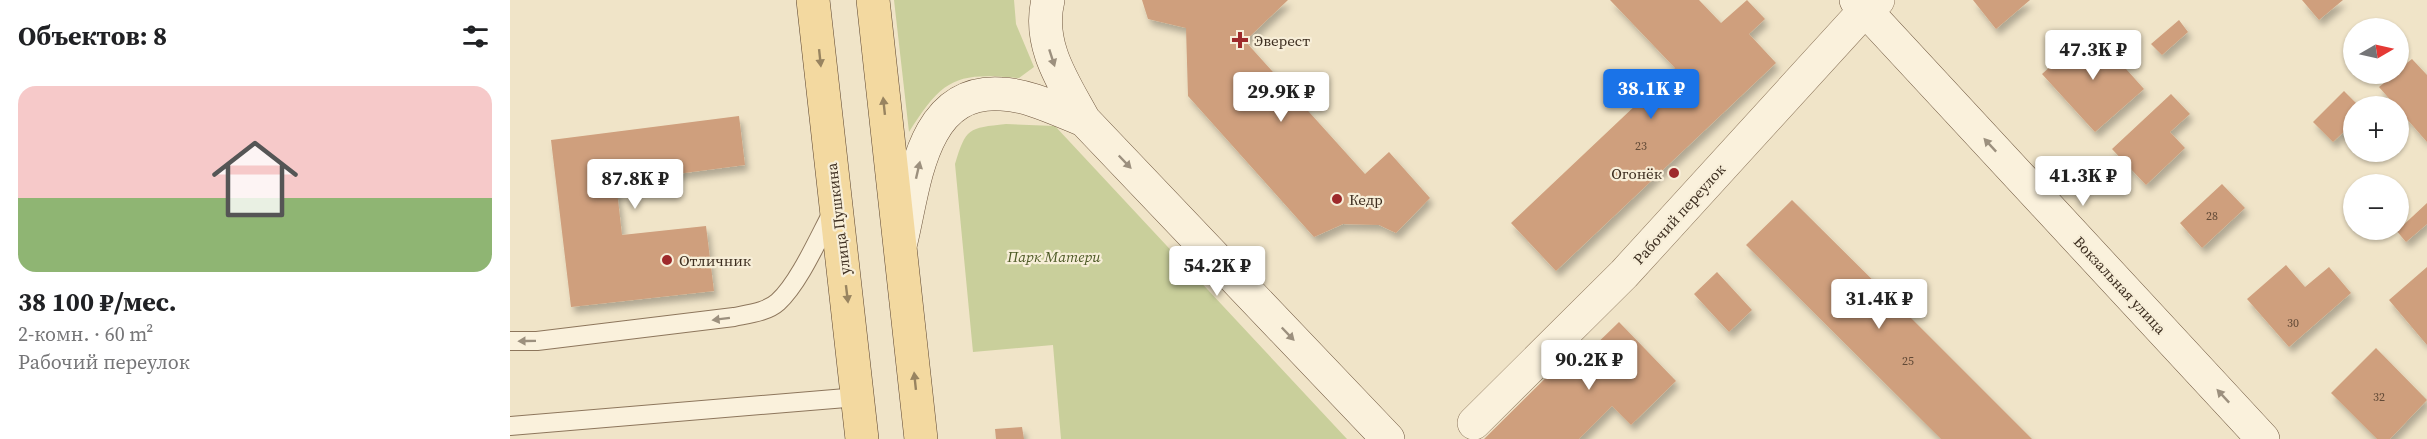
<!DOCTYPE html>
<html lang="ru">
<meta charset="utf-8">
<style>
:root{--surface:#fff;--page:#f6f6f6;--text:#202124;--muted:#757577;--accent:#1a73e8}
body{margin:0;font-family:"Source Serif 4",serif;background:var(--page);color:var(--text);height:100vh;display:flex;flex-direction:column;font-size:22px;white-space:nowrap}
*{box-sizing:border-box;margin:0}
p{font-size:20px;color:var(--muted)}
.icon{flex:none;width:33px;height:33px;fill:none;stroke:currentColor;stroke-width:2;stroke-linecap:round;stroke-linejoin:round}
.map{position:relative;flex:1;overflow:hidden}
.panel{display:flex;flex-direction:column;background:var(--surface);width:510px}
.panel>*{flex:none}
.needle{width:39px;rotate:81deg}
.fabs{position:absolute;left:1833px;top:18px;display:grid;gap:12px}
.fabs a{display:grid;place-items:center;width:66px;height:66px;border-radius:50%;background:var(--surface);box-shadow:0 2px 4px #0004;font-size:30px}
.price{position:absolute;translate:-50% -51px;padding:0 14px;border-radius:6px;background:#fff;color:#222;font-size:20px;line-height:39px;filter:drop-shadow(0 2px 3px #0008)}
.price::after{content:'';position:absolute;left:50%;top:36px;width:18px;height:14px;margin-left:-9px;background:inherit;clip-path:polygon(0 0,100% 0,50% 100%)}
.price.current{background:var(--accent);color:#fff}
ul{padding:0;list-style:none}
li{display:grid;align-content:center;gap:12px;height:318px;padding:0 18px}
li span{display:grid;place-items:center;height:186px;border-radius:18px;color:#555}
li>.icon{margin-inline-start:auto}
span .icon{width:108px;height:108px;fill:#fffc;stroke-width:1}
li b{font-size:26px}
h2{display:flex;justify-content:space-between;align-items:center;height:72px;padding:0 18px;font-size:26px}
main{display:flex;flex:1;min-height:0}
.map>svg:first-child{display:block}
.green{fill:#c9cf9b}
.building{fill:#cf9f7d;filter:url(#shadow)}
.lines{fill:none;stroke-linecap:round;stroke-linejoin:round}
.service-casing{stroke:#8d765c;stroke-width:20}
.minor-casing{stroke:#8d765c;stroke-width:34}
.secondary-casing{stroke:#6f573f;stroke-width:34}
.primary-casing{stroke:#5b4430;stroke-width:34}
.service{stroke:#faf1dc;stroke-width:18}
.minor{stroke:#faf1dc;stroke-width:33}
.secondary{stroke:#faf1dc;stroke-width:33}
.primary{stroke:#f3d9a0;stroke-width:33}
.oneway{fill:#988460}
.oneway2{fill:#9c907e}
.poi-dot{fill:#9e2a2b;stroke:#f7eed8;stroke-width:2}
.labels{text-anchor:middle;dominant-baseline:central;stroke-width:4.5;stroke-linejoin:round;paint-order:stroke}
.number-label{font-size:12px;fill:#624a37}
.poi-label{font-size:15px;fill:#3d2e20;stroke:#f7eed8;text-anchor:start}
.street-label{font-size:15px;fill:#3d2e20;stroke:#f7eed8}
.park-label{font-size:15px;font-style:italic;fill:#4d5a26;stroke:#f7eed8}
</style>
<main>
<section class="panel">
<h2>Объектов: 8<svg class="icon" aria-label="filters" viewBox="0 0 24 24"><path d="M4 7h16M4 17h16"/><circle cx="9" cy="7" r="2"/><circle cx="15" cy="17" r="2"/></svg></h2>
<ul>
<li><span style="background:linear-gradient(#f6c9c9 60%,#8fb573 0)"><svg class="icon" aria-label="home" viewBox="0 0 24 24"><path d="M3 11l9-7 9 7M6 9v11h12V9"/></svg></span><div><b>38 100 ₽/мес.</b><p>2-комн. · 60 m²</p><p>Рабочий переулок</p></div></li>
</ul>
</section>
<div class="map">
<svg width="1917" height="439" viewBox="0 0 1917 439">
<defs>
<filter id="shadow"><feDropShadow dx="3.5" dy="6" stdDeviation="3" flood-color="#0004"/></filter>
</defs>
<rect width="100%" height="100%" fill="#f0e4c8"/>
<path class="green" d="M384,0h120l2,24 18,43 -15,11c-63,-6 -76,0 -110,54z
M496,124l49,2 292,313h-286l-8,-94 -80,7 -18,-188c11,-36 13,-36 51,-40z"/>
<path class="building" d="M632,0h146l-43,41 120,133 24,-22 41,46 -34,35 -17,-8 -36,-1 -29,13 -126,-141 -2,-68 -38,-9z
M1100,0h89l22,23 26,-23 18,19 -16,15 27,29 -220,208 -45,-48 164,-155z
M1463,0h57l-34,29z
M1792,0h41l-24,20z
M1669,20l9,12 -26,23 -11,-11z
M1581,30l53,59 -49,43 -53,-58z
M1902,59l15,16v67l-48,-55 16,-13h3v-4z
M1834,91l15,15h-5v16l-21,20 -20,-20z
M1661,94l19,20 -20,18 15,16 -39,37 -34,-36z
M229,116l6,49 -129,17 6,53 84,-9 8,65 -143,16 -20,-167z
M1712,184l23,24 -43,40 -22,-25z
M1282,200l119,118 121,121h-91l-195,-194z
M1917,203v21l-21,18 -10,-12h2z
M1776,265l19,22 24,-20 22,26 -62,54 -42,-48z
M1917,267v78l-38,-45z
M1207,272l35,38 -23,22 -35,-38z
M1109,322l57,59 -45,44 -19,-19 -33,33h-95l94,-93 8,8z
M1866,348l51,52 -37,39h-13l-46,-46z
M512,427l2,12h-28l-1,-10z"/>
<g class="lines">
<defs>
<path id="service" d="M0,341h27l197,-24c14,-3 33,-5 44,-15 21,-19 41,-65 55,-91
M0,426l348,-29"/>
<path id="minor" d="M964,423l150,-149 241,-264 13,-10"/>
<path id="secondary" d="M538,0c-11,45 16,83 36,120l304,319
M1346,0l407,439
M391,242c14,-58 20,-153 100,-148 28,1 57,16 83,26"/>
<path id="primary" d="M303,0l49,439
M363,0l48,439"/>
</defs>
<use href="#service" class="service-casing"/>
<use href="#minor" class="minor-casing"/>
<use href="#secondary" class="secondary-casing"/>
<use href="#primary" class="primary-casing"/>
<use href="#service" class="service"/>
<use href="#minor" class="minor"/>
<use href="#secondary" class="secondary"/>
<use href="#primary" class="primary"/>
</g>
<defs><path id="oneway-solid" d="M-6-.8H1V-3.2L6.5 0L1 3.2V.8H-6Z" transform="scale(1.5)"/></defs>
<g class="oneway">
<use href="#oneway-solid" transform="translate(310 58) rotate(84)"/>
<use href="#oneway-solid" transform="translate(374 106) rotate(-96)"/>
<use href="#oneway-solid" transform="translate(337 294) rotate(83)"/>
<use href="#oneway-solid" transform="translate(405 381) rotate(-96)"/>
</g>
<g class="oneway2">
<use href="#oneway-solid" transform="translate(542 58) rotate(72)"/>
<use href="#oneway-solid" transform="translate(1480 145) rotate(-133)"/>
<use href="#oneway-solid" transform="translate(615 162) rotate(46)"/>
<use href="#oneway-solid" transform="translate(408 170) rotate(-77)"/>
<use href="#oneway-solid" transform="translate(211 319) rotate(173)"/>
<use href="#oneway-solid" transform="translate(778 334) rotate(46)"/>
<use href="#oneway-solid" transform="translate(17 341) rotate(179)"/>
<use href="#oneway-solid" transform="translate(1713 396) rotate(-133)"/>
</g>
<g class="poi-dot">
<path d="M727 31h6v6h6v6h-6v6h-6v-6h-6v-6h6z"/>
<circle cx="1164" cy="173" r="6"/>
<circle cx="827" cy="199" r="6"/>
<circle cx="157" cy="260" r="6"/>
</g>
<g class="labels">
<g class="number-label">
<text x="1131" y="146">23</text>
<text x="1702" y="216">28</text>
<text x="1783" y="323">30</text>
<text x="1398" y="361">25</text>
<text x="1869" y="397">32</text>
</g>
<g class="poi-label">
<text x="744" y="40">Эверест</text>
<text x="1152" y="173" text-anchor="end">Огонёк</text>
<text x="839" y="199">Кедр</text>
<text x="169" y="260">Отличник</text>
</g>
<g class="street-label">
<text transform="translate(1169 214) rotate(-48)">Рабочий переулок</text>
<text transform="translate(328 219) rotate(-97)">улица Пушкина</text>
<text transform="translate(1610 285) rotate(47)">Вокзальная улица</text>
</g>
<g class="park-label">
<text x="544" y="256">Парк Матери</text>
</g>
</g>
</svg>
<div class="fabs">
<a><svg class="needle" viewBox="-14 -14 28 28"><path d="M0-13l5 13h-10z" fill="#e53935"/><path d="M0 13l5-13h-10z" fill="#757577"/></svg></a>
<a>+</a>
<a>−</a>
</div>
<b class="price" style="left:1583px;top:81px">47.3K ₽</b>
<b class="price current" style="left:1141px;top:120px">38.1K ₽</b>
<b class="price" style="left:771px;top:123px">29.9K ₽</b>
<b class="price" style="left:1573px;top:207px">41.3K ₽</b>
<b class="price" style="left:125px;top:210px">87.8K ₽</b>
<b class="price" style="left:707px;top:297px">54.2K ₽</b>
<b class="price" style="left:1369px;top:330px">31.4K ₽</b>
<b class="price" style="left:1079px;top:391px">90.2K ₽</b>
</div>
</main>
